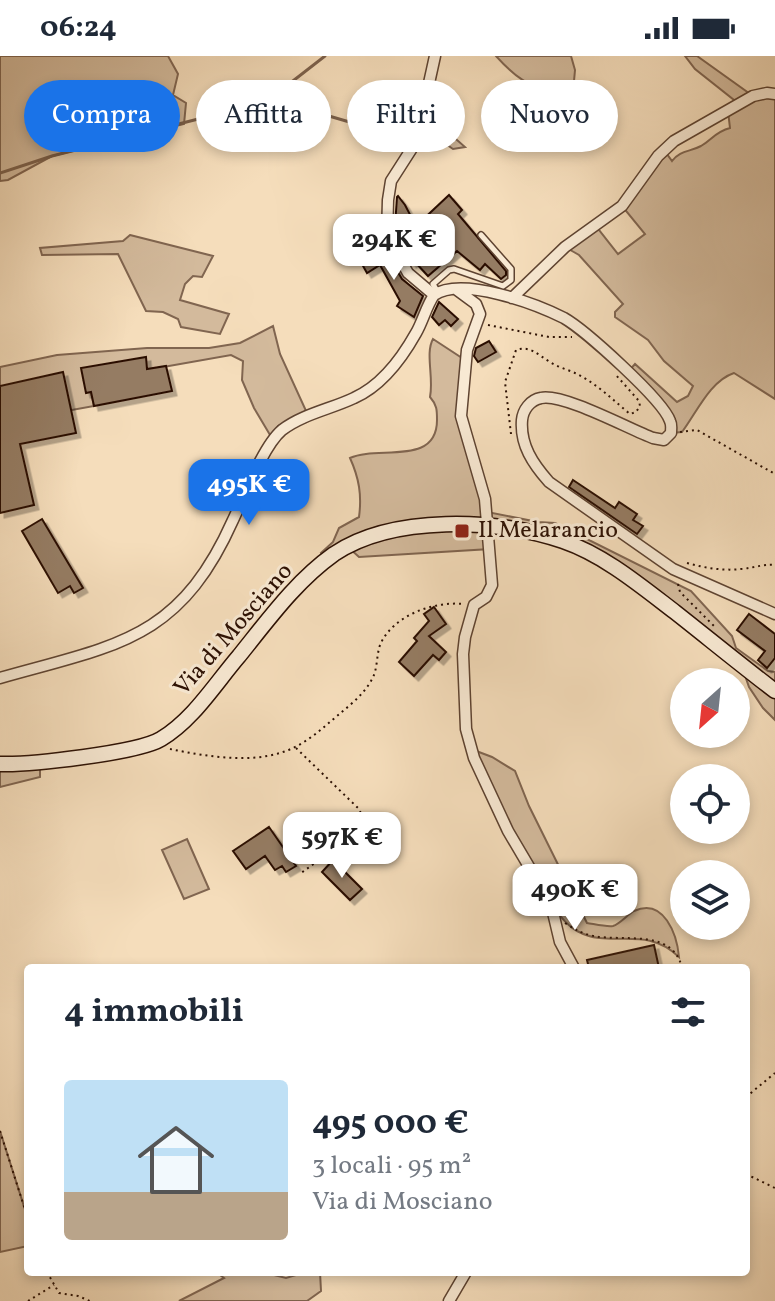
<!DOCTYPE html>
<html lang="it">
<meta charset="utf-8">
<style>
:root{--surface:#fff;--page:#f2f2f3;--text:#1f2937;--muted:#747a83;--accent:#1a73e8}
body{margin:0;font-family:Vollkorn,serif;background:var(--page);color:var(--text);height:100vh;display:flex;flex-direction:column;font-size:30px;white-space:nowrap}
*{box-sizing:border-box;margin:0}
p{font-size:26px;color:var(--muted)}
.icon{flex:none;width:44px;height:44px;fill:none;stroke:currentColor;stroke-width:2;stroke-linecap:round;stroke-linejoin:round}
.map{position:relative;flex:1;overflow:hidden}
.side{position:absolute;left:24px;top:908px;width:726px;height:312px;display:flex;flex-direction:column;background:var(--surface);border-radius:8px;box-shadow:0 4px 12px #0003}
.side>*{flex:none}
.top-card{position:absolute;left:24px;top:24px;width:728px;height:72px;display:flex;gap:16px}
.needle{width:52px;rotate:207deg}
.fabs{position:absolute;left:670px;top:612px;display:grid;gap:16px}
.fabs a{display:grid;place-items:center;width:80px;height:80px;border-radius:50%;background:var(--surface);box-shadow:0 4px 12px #0003;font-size:40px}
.price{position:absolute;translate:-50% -68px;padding:0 18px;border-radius:16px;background:#fff;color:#222;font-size:26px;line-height:52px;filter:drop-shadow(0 2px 4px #0008)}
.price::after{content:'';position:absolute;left:50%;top:48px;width:24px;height:18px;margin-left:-12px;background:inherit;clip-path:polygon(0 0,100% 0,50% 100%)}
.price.current{background:var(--accent);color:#fff}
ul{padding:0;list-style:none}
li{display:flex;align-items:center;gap:24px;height:200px;padding:0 40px}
li span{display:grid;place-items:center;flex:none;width:224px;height:160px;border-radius:8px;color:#555}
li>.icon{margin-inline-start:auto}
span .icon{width:96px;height:96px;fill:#fffc;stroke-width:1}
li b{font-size:34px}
h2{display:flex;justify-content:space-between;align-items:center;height:96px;padding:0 40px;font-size:34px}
.pill{padding:0 28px;border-radius:36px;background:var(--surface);box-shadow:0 4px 12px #0003;font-size:28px;line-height:72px}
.pill.current{background:var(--accent);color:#fff}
.status{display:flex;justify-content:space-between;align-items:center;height:56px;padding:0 40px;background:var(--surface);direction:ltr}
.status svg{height:22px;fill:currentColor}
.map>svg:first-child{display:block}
.green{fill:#d3ba9c;stroke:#806550;stroke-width:2}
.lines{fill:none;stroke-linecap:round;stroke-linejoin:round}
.stream{stroke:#7c614c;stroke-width:3}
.building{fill:#957b63;stroke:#2c1003;stroke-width:2;filter:url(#shadow)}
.lane-casing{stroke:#5e4331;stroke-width:8}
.street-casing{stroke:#5e4331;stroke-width:13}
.secondary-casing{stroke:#2c1003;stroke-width:17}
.path{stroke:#2c1003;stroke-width:2;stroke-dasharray:2 4;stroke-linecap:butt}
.lane{stroke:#f8e9d3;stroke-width:5}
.street{stroke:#f8e9d3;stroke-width:10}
.secondary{stroke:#f8e9d3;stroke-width:14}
.poi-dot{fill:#8f2418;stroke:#f8e9d3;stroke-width:3}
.labels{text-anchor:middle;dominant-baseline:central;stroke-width:6;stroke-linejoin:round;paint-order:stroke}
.poi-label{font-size:24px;fill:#2c1003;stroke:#f8e9d3;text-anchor:start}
.street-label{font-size:24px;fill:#2c1003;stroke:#f8e9d3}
</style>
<div class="status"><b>06:24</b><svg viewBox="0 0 49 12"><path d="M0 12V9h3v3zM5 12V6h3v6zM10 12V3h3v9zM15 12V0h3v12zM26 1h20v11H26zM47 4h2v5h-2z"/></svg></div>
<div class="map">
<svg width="775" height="1245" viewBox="0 0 775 1245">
<defs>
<filter id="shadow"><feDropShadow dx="4.5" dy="4.5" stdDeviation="0" flood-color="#0004"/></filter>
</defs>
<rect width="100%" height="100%" fill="#f5ddbb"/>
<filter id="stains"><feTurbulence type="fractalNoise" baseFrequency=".0025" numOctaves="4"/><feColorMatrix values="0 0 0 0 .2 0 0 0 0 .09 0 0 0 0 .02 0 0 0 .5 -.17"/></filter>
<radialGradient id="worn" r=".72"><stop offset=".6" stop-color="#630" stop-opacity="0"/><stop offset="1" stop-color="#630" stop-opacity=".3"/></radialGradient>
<path class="green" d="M0,0h168l10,18 -5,21 13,8 -2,21 -132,32 -44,24 -8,1z
M496,0h75l4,14 -1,11 -19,13c-26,-7 -41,-18 -59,-38z
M685,0h12l56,40 22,-2v305l-41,-26c-24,8 -37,39 -52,59l-11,1v-10l-44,-50 8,-9 42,38 11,-6 5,-10 -29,-25 -16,-21 -33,-23v-5l8,-8 -44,-49 -14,-8 30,-22 23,29 27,-20 -23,-28 42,-56 8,11c8,-11 18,-9 29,-15 12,-7 14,-14 29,-18l-2,-17 11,-7 -44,-35z
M423,54l42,37 -12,2 -33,-23z
M130,179l83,21 -11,21 -9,-1 -8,8 -5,16 49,14 -9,20 -39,-7 -3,-8 -15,-7 -17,-1 -28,-57 -76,1 -2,-7 83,-7z
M273,270l7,28 27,59 -29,13 -5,14 -19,-32 -12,-28 1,-19 -12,-6 -147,26 7,11 3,14 -94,17v-56l57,-12 90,-7h62l31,-5z
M433,283l32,21 -4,56 26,96 51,10 17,1 136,68 41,45 4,12 32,23 7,1v48l-12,-12 -14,-21 -8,-23 -92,-72 -86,-51 -74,-14 1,22 -131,8 -11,-10 -22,14 -5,-8 12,-11 6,-14 20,-11c3,-22 0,-39 -9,-59 27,-13 87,9 87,-38 0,-10 0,-15 -7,-23 4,-19 -5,-44 3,-58z
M471,693l21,8 23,14 14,35 58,117c7,1 19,4 26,3 7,-2 14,-11 21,-15 30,-14 43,24 45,46 -35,-33 -67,-7 -102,-26 -11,-6 -18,-17 -26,-27z
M40,705v16l-40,10v-23z
M187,783l22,50 -25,10 -22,-49z
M0,1075l28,88v27l-28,6z
M216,1216h46l24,6 20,-6h14l1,19 -14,10h-128l45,-23z"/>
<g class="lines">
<path class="stream" d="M264,41l147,43
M0,117l52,-17 170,-43 58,-22 45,-35"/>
</g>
<path class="building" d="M449,139l13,15 -4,4 48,57v4l-5,4 -16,-15 -5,6 -23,-19 -29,25 -14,-15 -2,2 -11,-18 3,-2 -9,-17 2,-29 1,-1 7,9 11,21z
M372,193l7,12 10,-4 13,22 21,17 -9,21 -17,-11 3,-5 -20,-36 -13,8 -9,-16z
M439,246l19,17 -7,7 -6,-6 -6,5 -7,-8z
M489,285l7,11 -18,10 -4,-6 2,-8z
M146,301l1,12 19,-3 6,25 -78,15 -3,-14 -5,1 -5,-25z
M63,316l13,61 -56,11 14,61 -34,8v-127z
M573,424l42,28 4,-6 18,12 -4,6 10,6 -6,8 -68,-47z
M42,463l41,69 -9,5 -4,-7 -12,7 -36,-62z
M434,551l12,17 -17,12 17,16 -7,8 -6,-5 -19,21 -15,-14 18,-21 -3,-3 15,-17 -5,-7z
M749,558l26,20v24l-8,10 -9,-8 7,-9 -28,-21z
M269,771l27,39 -10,6 -4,-6 -7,4 -10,-14 -19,13 -13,-18z
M333,804l29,29 -12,11 -28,-28z
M654,889l5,23h-70l-2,-8z"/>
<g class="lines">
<defs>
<path id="lane" d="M437,235l-4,-7 16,-14 5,-1 49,17 8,-6v-11l-30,-34"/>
<path id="street" d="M457,234l19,14 4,10 -13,36 -6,66 24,83 7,86 -6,12 -12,8 -9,32 -2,17 3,75 8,29 34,73 43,73 9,38 14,26
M434,239l-26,-22 -21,-37 1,-36 3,-19 25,-39 19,-86
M512,242l53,-51 57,-41 36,-50 16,-15 79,-45 14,-3 8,1
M0,622c116,-33 179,-37 233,-158 11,-23 30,-74 49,-90 21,-16 49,-21 72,-32 27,-12 48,-40 62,-65 7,-12 10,-26 18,-38 28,-19 102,9 130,23 21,12 99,82 106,103 2,4 1,7 1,12l-7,7 -11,-2c-24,-9 -90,-45 -112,-40 -11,2 -18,12 -19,22 -2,25 11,44 27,62l124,87 102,45
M449,1245l17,-29"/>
<path id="secondary" d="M0,708c29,1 138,-11 161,-25 32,-19 54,-55 78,-83 29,-36 57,-75 95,-102 58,-39 164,-36 229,-13 41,14 78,45 112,71 33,26 66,53 100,79"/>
</defs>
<use href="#lane" class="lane-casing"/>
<use href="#street" class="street-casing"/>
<use href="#secondary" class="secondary-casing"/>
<path class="path" d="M488,269l61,12h23
M680,376l17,-2 78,44
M511,378l-6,-52 11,-32c14,-5 22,5 34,12 9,6 20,8 29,13 19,10 34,25 51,39l6,-2 4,-6 -1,-5 -23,-26
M687,507c18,5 36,8 54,6 13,-1 21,-5 34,-4
M678,528l2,8 35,35
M296,692l63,61 4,9 -2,12 -60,43
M170,693c40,8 90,17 127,-3 15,-8 27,-19 40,-30 12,-10 26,-21 34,-35 7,-11 5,-24 9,-36 13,-30 54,-44 84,-41
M565,867c10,6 17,11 29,13 29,6 79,-8 88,32
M746,1041l29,-24
M0,1075l28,88
M746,1118l29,14
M47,1216l12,21 19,3 12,5
M28,1245l26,-16"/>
<use href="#lane" class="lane"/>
<use href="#street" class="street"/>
<use href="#secondary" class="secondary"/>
</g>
<rect class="poi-dot" x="454" y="467" width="16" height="16" rx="4"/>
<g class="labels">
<g class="poi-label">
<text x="478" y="475">Il Melarancio</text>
</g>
<g class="street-label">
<text transform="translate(234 574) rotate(-49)">Via di Mosciano</text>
</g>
</g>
<rect width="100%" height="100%" filter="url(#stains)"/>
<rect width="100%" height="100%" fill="url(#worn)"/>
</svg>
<div class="fabs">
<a><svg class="needle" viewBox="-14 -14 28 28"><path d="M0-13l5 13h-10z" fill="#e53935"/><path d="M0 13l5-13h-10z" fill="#747a83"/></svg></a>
<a><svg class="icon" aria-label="locate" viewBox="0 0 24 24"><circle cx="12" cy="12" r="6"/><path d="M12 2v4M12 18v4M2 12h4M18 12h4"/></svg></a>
<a><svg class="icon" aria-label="layers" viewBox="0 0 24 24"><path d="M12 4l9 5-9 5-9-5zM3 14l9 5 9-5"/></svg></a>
</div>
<b class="price" style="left:394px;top:226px">294K €</b>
<b class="price current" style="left:249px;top:471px">495K €</b>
<b class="price" style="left:342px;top:824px">597K €</b>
<b class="price" style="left:575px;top:876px">490K €</b>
<div class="top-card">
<a class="pill current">Compra</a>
<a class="pill">Affitta</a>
<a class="pill">Filtri</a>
<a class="pill">Nuovo</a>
</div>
<section class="side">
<h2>4 immobili<svg class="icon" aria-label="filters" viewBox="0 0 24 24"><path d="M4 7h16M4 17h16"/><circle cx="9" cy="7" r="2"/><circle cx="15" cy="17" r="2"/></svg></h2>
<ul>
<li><span style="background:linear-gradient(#bfe0f5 70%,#b9a48a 0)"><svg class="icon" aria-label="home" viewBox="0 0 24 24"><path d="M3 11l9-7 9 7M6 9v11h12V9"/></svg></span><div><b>495 000 €</b><p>3 locali · 95 m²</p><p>Via di Mosciano</p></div></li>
</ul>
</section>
</div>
